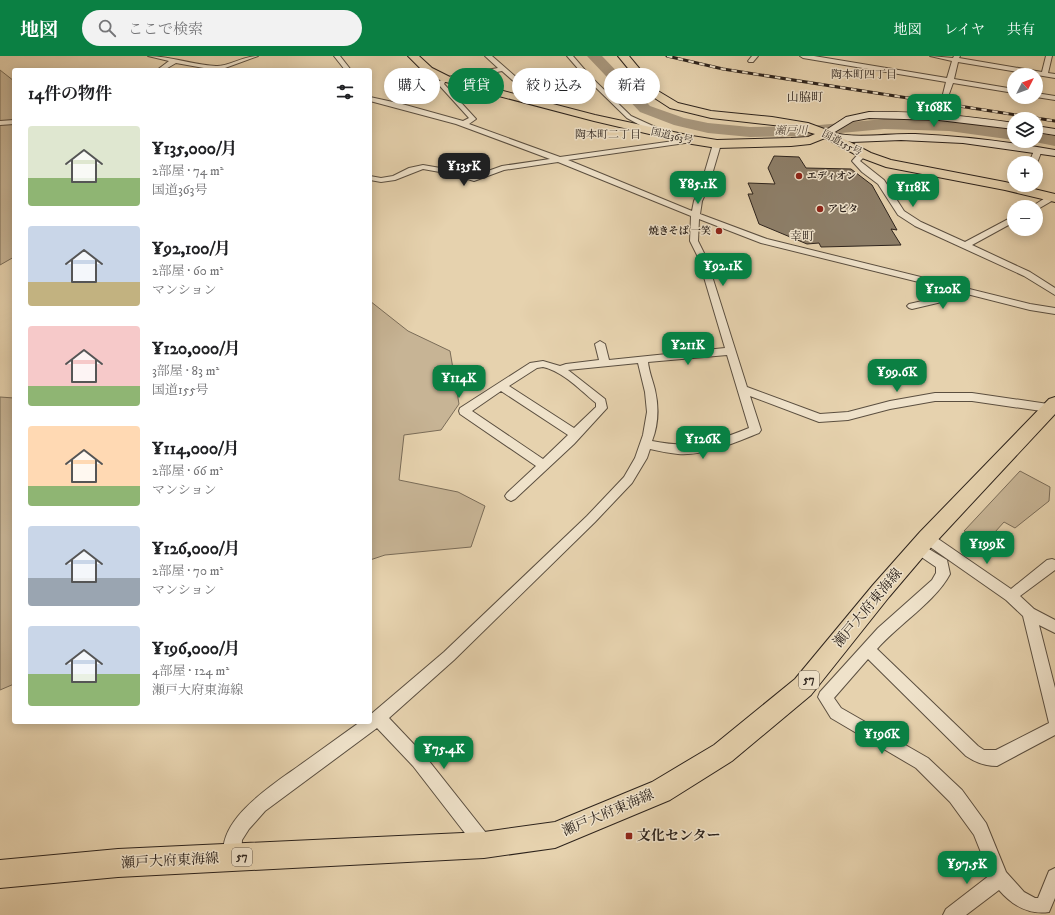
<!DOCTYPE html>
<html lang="ja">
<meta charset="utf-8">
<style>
:root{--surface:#fff;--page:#f2f2f2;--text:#202124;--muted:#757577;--accent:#0b8043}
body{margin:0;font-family:"IM FELL DW Pica","Noto Serif JP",serif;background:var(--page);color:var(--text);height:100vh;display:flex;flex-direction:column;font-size:15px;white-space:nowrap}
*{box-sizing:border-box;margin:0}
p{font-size:13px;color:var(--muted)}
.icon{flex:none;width:22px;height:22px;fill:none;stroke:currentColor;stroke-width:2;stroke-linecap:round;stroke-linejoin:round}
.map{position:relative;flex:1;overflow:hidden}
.sheet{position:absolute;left:12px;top:12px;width:360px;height:656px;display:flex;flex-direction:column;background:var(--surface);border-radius:4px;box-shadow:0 2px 10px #0003}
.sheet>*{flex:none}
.hud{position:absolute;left:384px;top:12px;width:380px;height:36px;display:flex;gap:8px}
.needle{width:26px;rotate:48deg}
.fabs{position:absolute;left:1007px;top:12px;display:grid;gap:8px}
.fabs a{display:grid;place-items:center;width:36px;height:36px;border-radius:50%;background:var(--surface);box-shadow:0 2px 10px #0003;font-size:20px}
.price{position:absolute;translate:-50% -34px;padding:0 9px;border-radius:8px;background:var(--accent);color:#fff;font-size:13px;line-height:26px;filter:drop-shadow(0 1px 2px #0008)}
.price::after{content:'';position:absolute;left:50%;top:24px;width:12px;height:9px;margin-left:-6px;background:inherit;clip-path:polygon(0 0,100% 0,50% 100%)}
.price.current{background:#222;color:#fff}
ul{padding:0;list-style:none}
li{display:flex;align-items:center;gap:12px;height:100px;padding:0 16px}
li span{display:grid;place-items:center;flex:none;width:112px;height:80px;border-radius:4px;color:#555}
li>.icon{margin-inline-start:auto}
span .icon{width:48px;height:48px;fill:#fffc;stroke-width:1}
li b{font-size:17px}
h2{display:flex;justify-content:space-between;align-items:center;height:48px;padding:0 16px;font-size:17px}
.chip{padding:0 14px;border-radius:18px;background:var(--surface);box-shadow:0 2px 10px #0003;font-size:14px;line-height:36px}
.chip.current{background:var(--accent);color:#fff}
header{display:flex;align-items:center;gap:24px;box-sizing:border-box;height:56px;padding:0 20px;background:var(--accent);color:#fff}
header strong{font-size:19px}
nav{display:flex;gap:22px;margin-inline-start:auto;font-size:14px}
.search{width:280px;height:36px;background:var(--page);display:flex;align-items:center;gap:10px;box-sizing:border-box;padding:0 14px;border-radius:22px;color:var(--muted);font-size:15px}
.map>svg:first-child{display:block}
.green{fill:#c7b495;stroke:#7a6c58}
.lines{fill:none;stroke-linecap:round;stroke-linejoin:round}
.river{fill:#a7967c;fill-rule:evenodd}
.building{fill:#8d7e68;stroke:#2d231c}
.minor-casing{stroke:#5b4f40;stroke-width:2}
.secondary-casing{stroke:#2d231c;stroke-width:2}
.primary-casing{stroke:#2d231c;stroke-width:2}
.trunk-casing{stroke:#2d231c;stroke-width:2}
.minor{fill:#efe2ca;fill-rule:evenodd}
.secondary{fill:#efe2ca;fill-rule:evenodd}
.primary{fill:#e6d2ae;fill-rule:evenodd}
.trunk{fill:#e6d2ae;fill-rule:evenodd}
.rail-casing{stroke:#2d231c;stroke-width:3}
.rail{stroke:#efe2ca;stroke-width:2;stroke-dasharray:5.5;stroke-linecap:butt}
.poi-dot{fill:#8f2418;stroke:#efe2ca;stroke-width:1.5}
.labels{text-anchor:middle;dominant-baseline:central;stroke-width:3;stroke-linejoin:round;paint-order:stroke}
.far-street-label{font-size:10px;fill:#2d231c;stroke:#efe2ca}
.far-poi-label{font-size:10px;font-weight:bold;fill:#2d231c;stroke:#efe2ca;text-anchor:start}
.far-neighbourhood-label{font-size:11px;fill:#2d231c;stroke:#efe2ca}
.far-water-label{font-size:11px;font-style:italic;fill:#584b3e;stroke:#efe2ca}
.shield{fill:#efe2ca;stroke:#675c50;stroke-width:1}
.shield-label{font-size:11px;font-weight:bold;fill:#2d231c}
.far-quarter-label{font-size:12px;fill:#2d231c;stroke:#efe2ca}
.near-street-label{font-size:14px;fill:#2d231c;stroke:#efe2ca}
.near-poi-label{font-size:14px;font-weight:bold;fill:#2d231c;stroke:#efe2ca;text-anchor:start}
</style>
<header>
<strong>地図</strong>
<div class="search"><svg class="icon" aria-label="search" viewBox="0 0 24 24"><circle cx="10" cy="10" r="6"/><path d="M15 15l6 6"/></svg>ここで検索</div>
<nav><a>地図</a><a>レイヤ</a><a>共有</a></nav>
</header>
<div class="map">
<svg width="1055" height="859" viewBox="0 0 1055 859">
<rect width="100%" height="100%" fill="#e6d2ae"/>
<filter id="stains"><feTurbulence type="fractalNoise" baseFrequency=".005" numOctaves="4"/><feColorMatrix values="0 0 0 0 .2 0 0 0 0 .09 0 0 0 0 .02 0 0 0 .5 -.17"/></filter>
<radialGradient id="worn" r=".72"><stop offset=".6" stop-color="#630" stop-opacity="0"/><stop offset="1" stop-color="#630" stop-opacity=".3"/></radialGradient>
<path class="green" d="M0,14l14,11v176l-14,8z
M370,245l38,30 42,20 9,53 -18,26 -37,5 -5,45 59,12 27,14 -14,41 -86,8 -15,5z
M0,341l14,1v286l-14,6z
M1020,415l30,16 -1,14 -34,27 -11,-6 -18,20 -22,-11z"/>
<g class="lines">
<path class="river" d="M587,0h15l48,50 34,12 24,5 42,4 59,-1 75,-7 65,2 65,9v10l-65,-9 -65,-2 -75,7 -59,1 -42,-4 -34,-8 -34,-13z
M1036,77l19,3v10l-25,-5h6z"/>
</g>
<path class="building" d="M774,100l25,1 7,11 45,1 21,16 25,45 -6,-1 10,16 -80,2 -2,-4 -12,1 -48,-20 -11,-30h5l-5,-11 27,1 -7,-16z"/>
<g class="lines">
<defs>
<path id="minor" d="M148,0c23,0 45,9 68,10 12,1 27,-10 42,-10l-33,12 3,2h-13l-39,-7 -12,7h-7l12,-9z
M334,0h6l11,14h-6z
M485,0h7l42,37 6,10 -5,1 -6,-9 -27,-24 -57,11 -1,2 32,35 -7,5 91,33 135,-19v4h-3l-124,18 124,51 2,-10 6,-13 13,-44 1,-2h6l1,2 -13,44 -6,13 -2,13 67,25 263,65 25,4v6l-25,-4 -71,-18 -13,9 -34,8 -3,-1 -2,-2 2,-2 31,-7 11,-7 -190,-47 -62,-24 -1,22 8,16 41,130 73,27 28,-2 42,-11 45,-8h37l83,12v8l-83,-12h-37l-45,8 -42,11 -29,2 -69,-26 11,34 -2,3c-25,10 -54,23 -81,21 -10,-1 -19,-3 -28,-5l-3,9 -15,25 -37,39 -141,138 -65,58 36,38 65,82 2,6 -2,6 -6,2 -6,-2 -65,-84 -36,-38 -112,83 -16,18 -7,11 -1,17 -3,6 -6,3 -6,-3c-16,-40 48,-79 74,-98 20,-14 40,-29 60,-43h10v-7l74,-63 143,-136 37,-39 11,-19 8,-23 4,-23 -2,-20 -7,-29 -70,7 37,29 2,9 -33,36 -59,55 -4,2 -4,-2 -2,-3 2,-3 29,-27 -76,-52 -1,-3 1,-3 70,-45 13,-2 17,5 6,-2 33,-4 -4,-16 5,-3 5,3 4,16 116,-12 -27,-91 -8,-16 1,-25 -133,-54 -54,8 -30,11 -23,-7 -28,-5 -28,11 -14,2 -11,-2v-4l11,2 12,-2 16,-8 14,-3 29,5 22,6 28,-10 48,-7 -94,-35 -86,-23v-4l32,7 61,17 6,-3 -30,-33v-4l13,-5 46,-8zM727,299l22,73c-37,15 -57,21 -97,13 6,-15 7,-34 3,-51 -2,-9 -6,-18 -7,-28zM543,311c21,5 37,23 53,36v4l-22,21 -65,-42 28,-18zM501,335l67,44 -25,24 -71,-48z
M567,0h6l18,21 40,39 33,15v4h-6l-31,-17 -40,-39z
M752,0h6l-5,6h-4l-1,-1z
M800,0h14l133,22 5,-17 -22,-5 23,2 1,-2h6l-1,2 83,14 4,-16h6l-4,17 7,1v4l-97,-16 -4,17 60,10v4l-61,-10 -4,11 -3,2 -3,-2 3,-12 -143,-24z
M1036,37l19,3v4l-19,-3z
M14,64v4l-14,1v-4z
M1035,92h6l1,2 -5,13h-8z
M860,96h3l4,2 -7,7 24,19 20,31 17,11 44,20 49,-26v6l-42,23 58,27 25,16v7l-31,-19 -109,-50 -17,-11 -20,-31 -16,-12 -10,-11z
M1050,139h5v4l-17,10h-2v-2h-5z
M927,477l4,1 80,55 36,-29 5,-1 3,1v10l-35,26 14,13 21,11v13l-16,-8 16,63v47l-58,31c-11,0 -21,-3 -31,-10l-98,-97 -34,39 7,10 87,50 34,32 24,33 20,49 18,20 11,6h3l11,-27 6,-3v30l-6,14c-21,3 -37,-7 -50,-22l-33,25h-23l3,-6 44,-34 -16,-40 -24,-33 -34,-34 -85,-50 -13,-21 2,-5 58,-64 54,-48 4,-7v-6l-22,-15 -1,-4 1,-4 5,-1 28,17 3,14c-14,27 -52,51 -73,75l101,97 6,4h12l53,-27 -26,-107 -17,-16 -83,-58 -2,-4 2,-4z"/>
<path id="secondary" d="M869,56c48,-1 97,4 145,11v6l-75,-9 -70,-2 -16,3 -20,12c27,6 55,0 82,1 47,2 94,8 140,16v6l-92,-13 -62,-3 -49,2 -31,-6 -1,-2 26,-17z
M1036,70l19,3v6l-19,-3z"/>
<path id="primary" d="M1055,341v17l-121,130 -45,53 -78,98 -79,66 -62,39 -115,48 -71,10 -366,19 -118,11v-28l118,-11 366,-17 71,-10 97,-40 62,-37 81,-66 78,-94 47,-53 129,-133z"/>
<path id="trunk" d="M408,0h11l13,12 18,9 145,38 97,21 25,4 74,-2 17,-1 7,-3 -24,-7 -80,-9 -41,-10 -20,-13 -32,-39h11l29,35 20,12 33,8 61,6 36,6 19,7 44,23 20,7 114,22 50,12v8l-50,-12 -119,-23 -24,-9 -37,-20 -15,6 -19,2 -74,2 -25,-4 -98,-23 -152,-40 -18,-9z"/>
</defs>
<use href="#minor" class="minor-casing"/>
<use href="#secondary" class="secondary-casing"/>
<use href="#primary" class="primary-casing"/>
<use href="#trunk" class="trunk-casing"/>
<use href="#minor" class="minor"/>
<use href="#secondary" class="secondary"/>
<use href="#primary" class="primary"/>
<use href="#trunk" class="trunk"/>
<defs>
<path id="rail" d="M667,0l56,13 332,52"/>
</defs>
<use href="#rail" class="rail-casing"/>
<use href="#rail" class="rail"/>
</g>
<g class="poi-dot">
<circle cx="799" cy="120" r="4"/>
<circle cx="820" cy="153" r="4"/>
<circle cx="719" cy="175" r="4"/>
<rect x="625" y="776" width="8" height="8" rx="2"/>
</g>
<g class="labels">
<g class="far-street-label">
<text transform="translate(672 80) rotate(12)">国道363号</text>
<text transform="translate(842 87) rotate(27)">国道155号</text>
</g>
<g class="far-poi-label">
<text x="807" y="120">エディオン</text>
<text x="828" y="153">アピタ</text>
<text x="711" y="175" text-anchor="end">焼きそば 一笑</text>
</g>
<g class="far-neighbourhood-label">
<text x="864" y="19">陶本町四丁目</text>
<text x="608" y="79">陶本町二丁目</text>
</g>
<g class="far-water-label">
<text transform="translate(791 75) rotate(-1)">瀬戸川</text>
</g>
<g class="shield">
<rect x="799" y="615" width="20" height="18" rx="3"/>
<rect x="232" y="792" width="20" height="18" rx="3"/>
</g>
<g class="shield-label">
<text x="809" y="624">57</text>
<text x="242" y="801">57</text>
</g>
<g class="far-quarter-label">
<text x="805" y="41">山脇町</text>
<text x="802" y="180">幸町</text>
</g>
<g class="near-street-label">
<text transform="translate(868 552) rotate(-50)">瀬戸大府東海線</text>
<text transform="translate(608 757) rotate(-23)">瀬戸大府東海線</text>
<text transform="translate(170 805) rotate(-3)">瀬戸大府東海線</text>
</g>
<g class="near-poi-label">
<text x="637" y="780">文化センター</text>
</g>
</g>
<rect width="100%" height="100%" filter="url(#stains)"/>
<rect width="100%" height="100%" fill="url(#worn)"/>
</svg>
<div class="fabs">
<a><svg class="needle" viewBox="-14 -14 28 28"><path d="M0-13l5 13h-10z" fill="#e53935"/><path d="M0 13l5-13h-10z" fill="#757577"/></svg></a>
<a><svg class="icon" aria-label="layers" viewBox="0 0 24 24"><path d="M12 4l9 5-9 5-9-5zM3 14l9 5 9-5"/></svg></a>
<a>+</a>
<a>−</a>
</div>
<b class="price" style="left:934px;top:72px">¥168K</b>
<b class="price current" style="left:464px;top:131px">¥135K</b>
<b class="price" style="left:698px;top:149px">¥85.1K</b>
<b class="price" style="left:913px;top:152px">¥118K</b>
<b class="price" style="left:723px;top:231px">¥92.1K</b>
<b class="price" style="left:943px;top:254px">¥120K</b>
<b class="price" style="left:688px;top:310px">¥211K</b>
<b class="price" style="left:897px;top:337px">¥99.6K</b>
<b class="price" style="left:459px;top:343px">¥114K</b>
<b class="price" style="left:703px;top:404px">¥126K</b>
<b class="price" style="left:987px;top:509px">¥199K</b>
<b class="price" style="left:882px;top:699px">¥196K</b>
<b class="price" style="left:444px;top:714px">¥75.4K</b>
<b class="price" style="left:967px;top:829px">¥97.5K</b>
<div class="hud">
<a class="chip">購入</a>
<a class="chip current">賃貸</a>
<a class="chip">絞り込み</a>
<a class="chip">新着</a>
</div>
<section class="sheet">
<h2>14件の物件<svg class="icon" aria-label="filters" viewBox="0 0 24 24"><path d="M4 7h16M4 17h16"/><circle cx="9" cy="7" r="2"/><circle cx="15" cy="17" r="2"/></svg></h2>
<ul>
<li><span style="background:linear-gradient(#dfe7d0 65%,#8fb573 0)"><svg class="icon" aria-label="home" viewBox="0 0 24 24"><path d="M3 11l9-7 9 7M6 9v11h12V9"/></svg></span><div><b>¥135,000/月</b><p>2部屋 · 74 m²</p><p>国道363号</p></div></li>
<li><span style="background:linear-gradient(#c9d6e8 70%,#c2b280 0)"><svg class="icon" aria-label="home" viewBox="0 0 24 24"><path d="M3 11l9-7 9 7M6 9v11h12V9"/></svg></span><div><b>¥92,100/月</b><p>2部屋 · 60 m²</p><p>マンション</p></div></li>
<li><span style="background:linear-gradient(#f6c9c9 75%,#8fb573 0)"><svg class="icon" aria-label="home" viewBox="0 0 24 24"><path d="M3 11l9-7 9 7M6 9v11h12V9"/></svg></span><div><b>¥120,000/月</b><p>3部屋 · 83 m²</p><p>国道155号</p></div></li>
<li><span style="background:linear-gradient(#ffd9b3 75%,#8fb573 0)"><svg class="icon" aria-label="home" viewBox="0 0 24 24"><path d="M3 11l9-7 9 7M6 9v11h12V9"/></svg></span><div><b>¥114,000/月</b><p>2部屋 · 66 m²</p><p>マンション</p></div></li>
<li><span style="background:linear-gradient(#c9d6e8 65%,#9aa5b1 0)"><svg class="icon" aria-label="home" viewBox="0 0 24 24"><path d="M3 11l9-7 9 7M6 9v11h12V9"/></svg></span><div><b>¥126,000/月</b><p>2部屋 · 70 m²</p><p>マンション</p></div></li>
<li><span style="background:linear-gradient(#c9d6e8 60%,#8fb573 0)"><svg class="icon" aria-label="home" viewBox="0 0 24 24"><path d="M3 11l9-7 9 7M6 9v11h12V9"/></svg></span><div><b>¥196,000/月</b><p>4部屋 · 124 m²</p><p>瀬戸大府東海線</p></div></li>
</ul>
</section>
</div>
